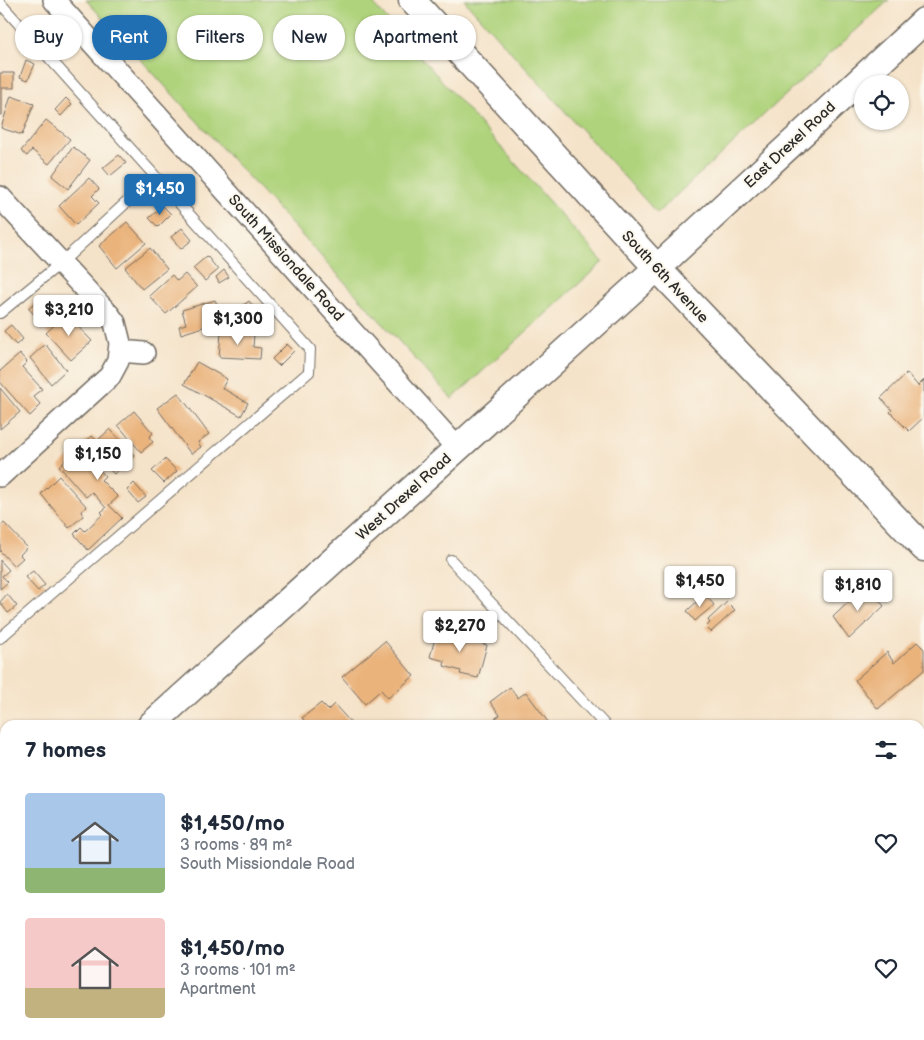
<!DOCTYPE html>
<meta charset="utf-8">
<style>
:root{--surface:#fff;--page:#f2f2f3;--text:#1f2937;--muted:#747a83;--accent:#1f6fb2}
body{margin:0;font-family:"Balsamiq Sans",sans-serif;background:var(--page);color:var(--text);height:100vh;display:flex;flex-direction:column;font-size:19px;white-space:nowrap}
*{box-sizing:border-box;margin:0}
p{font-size:16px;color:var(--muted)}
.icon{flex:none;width:28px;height:28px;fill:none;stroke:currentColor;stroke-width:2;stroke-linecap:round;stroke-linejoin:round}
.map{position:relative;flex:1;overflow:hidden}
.sheet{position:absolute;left:0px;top:720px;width:925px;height:320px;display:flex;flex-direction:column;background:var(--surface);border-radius:15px 15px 0 0;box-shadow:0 1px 4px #0004}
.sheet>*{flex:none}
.hud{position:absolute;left:15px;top:15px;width:500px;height:45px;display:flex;gap:10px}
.fabs{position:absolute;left:854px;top:75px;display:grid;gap:10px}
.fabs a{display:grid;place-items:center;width:55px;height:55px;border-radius:50%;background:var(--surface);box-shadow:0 1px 4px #0004;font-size:25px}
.price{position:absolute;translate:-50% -42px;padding:0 11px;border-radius:5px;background:#fff;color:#222;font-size:16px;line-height:32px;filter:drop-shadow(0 1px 2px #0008)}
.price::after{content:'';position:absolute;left:50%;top:30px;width:15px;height:11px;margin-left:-8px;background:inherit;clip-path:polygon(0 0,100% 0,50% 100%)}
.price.on{background:var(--accent);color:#fff}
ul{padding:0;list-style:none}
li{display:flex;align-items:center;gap:15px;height:125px;padding:0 25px}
li span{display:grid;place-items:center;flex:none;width:140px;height:100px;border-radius:5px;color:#555}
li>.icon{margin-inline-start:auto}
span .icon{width:60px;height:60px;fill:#fffc;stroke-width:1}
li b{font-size:21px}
h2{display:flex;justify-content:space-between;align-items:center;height:60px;padding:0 25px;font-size:21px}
.chip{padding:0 18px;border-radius:22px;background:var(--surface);box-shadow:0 1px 4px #0004;font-size:18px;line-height:45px}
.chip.on{background:var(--accent);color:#fff}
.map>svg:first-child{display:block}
.green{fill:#afd37c;stroke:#6d7f54}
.building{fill:#eab37c}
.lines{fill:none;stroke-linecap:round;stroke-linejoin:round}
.service-casing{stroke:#726b62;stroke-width:12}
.minor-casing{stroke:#726b62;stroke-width:24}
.tertiary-casing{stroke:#726b62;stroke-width:29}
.service{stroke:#fff;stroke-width:10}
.minor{stroke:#fff;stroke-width:21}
.tertiary{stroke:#fff;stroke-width:26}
.labels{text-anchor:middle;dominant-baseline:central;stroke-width:4;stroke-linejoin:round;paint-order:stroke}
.street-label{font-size:15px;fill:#2b2b2b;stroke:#fbf7ec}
</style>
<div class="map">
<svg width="924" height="1040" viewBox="0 0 924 1040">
<rect width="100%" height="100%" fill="#fbf7ec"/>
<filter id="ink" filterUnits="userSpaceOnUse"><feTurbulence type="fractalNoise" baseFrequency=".02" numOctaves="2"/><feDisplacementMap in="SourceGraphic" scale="10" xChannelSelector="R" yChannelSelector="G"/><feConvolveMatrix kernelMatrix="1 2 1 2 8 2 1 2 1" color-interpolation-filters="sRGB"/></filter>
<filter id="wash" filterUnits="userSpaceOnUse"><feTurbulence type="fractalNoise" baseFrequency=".0096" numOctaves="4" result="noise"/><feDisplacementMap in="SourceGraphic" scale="20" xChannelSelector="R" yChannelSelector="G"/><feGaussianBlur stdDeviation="1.12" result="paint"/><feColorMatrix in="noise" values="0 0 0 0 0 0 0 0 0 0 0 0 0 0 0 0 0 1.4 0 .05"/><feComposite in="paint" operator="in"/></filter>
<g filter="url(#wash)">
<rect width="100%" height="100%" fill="#f5e3c9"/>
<path class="green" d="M86,0h284l233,262 -151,137z
M464,0h425l-232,213z"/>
<g id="blocks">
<path class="building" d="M26,60l9,4 -7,16 -8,-3z
M0,73h14v15h-12v27h-2z
M11,96l23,8 -12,31 -21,-7z
M66,98l6,6 -11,12 -6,-6z
M46,120l24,19 -21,25 -17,-14 -5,6 -6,-5z
M73,147l17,13 -22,29 -16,-13z
M119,155l7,8 -16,13 -7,-8z
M89,178l10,11 -7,7 7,7 -23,22 -17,-19z
M163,206l8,8 -13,13 -9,-9z
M127,222l19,21 -29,25 -18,-22z
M182,228l10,12 -11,9 -10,-12z
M150,248l17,21 -25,20 -17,-21z
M207,256l11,14 -13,11 -12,-13z
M224,270l5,7 -10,6 -3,-6z
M185,274l12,13 -31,27 -17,-18 23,-21 5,6z
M215,300l10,20 -44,14 -2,-8 7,-2 -4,-14z
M249,301l5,6 -14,11 -5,-7z
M36,302l12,14 -6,7 -14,-15z
M66,314l26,27 -21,19 -25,-27z
M11,325l12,14 -7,6 -12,-14z
M221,332l33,2 -1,13 8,1 -1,11 -41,-2z
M45,344l21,26 -15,14 -21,-26z
M287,344l7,7 -15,15 -7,-7z
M20,354l7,8 -5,5 20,22 -9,7 8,9 -11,11 -30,-34v-11z
M197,362l30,17 -5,9 26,15 -7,13 -57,-32z
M907,373l11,13 6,-6v37l-15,14 -19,-19 2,-2 -11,-12z
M0,388l20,24 -20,17z
M178,393l31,41 -11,8 3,5 -10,7 -34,-46z
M134,411l19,22 -4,4 4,5 -12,10 -23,-27z
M110,429l25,27 -21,18 -18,-17 7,8 -4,4 6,7 -4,4 17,17 -9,8 13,13 -34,32 -14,-16 7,-7 4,4 18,-17 -2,-2 5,-4 -14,-16 -6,5 -27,-31 16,-15 8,9 9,-7 -9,-9 9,-8 5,5z
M165,459l12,12 -13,12 -12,-12z
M59,476l28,31 -6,4 2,5 -14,12 -28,-34z
M134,483l12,14 -8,6 -11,-13z
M4,523l23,24 -7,8 3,3 -9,8 -14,-15v-25z
M0,560l9,10 -7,6 6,6 -8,7z
M33,571l12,14 -7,6 -13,-14z
M866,585l18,21 -35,33 -16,-22z
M7,594l10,12 -9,7 -8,-11z
M705,594l9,11 -19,16 -8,-10z
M727,602l8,8 -24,22 -5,-5 4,-4 -2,-3z
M450,629l20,6 -1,5 18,5 -9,33 -18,-4 1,-3 -17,-5 1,-5 -15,-4 5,-19 12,2z
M385,641l29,35 -26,22 -7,-8 -16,14 -23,-27z
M917,642l7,7v21l-46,39 -23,-29 32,-28 7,11z
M510,687l8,11 8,-6 22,30 -5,3h-51l-2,-3 10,-7 -10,-13z
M321,703l7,7 6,-6 19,21h-44l-7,-7z
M920,945l4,4 -2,8 2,3v33l-4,4z
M5,979v50l-5,-5v-41z
M137,1035l3,3 3,-3h25l4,5h-41z
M298,1035h49l-6,5h-42l-3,-3z
M490,1035h44l-5,5h-35z
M625,1035h38l5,5h-49z"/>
</g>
</g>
<g filter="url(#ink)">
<use href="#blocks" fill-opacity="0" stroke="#726b62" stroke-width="1"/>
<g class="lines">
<defs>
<path id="service" d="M0,3l310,346 -1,23 -309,266
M0,313l62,-51 93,-86
M451,560l154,165"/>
<path id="minor" d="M54,0l403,448
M0,197l110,119 5,7 5,20 -2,18 -8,15 -110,100
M120,351l24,2
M920,877l4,-4
M0,884l5,6
M706,1035l3,5
M907,1035l4,5
M64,1040l6,-5
M409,1040l6,-5"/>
<path id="tertiary" d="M412,0l245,268 267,280
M151,725l506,-457 267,-247
M0,861l5,-4"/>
</defs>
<use href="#service" class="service-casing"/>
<use href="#minor" class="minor-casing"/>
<use href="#tertiary" class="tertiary-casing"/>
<use href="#service" class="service"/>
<use href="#minor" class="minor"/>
<use href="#tertiary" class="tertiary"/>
</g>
</g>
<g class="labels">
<g class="street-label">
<text transform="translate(790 145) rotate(-43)">East Drexel Road</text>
<text transform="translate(286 258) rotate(48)">South Missiondale Road</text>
<text transform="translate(665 277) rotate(47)">South 6th Avenue</text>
<text transform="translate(404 497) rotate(-42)">West Drexel Road</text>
</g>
</g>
</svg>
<div class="fabs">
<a><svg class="icon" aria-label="locate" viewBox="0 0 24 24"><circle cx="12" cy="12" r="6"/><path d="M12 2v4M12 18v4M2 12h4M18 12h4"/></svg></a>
</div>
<b class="price on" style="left:160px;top:216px">$1,450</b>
<b class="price" style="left:69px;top:337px">$3,210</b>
<b class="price" style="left:238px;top:346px">$1,300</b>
<b class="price" style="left:98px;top:481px">$1,150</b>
<b class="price" style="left:700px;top:608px">$1,450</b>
<b class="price" style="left:858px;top:612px">$1,810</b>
<b class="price" style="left:460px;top:653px">$2,270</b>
<div class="hud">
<a class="chip">Buy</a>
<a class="chip on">Rent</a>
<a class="chip">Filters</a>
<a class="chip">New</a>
<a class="chip">Apartment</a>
</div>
<section class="sheet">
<h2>7 homes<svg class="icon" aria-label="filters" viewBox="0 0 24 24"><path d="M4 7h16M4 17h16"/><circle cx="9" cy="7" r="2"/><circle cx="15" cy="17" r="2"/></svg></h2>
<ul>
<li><span style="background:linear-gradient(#a9c7e8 75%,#8fb573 0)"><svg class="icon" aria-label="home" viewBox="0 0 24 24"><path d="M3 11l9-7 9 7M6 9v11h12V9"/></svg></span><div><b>$1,450/mo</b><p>3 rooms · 89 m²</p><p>South Missiondale Road</p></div><svg class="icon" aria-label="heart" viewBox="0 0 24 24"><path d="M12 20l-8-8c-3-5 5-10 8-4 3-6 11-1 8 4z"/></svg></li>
<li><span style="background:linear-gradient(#f6c9c9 70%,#c2b280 0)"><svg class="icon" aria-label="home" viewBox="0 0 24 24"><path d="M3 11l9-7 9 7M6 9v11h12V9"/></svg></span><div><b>$1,450/mo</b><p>3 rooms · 101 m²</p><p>Apartment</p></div><svg class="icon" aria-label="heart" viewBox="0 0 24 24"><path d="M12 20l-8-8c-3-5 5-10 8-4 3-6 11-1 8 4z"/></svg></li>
</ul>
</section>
</div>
